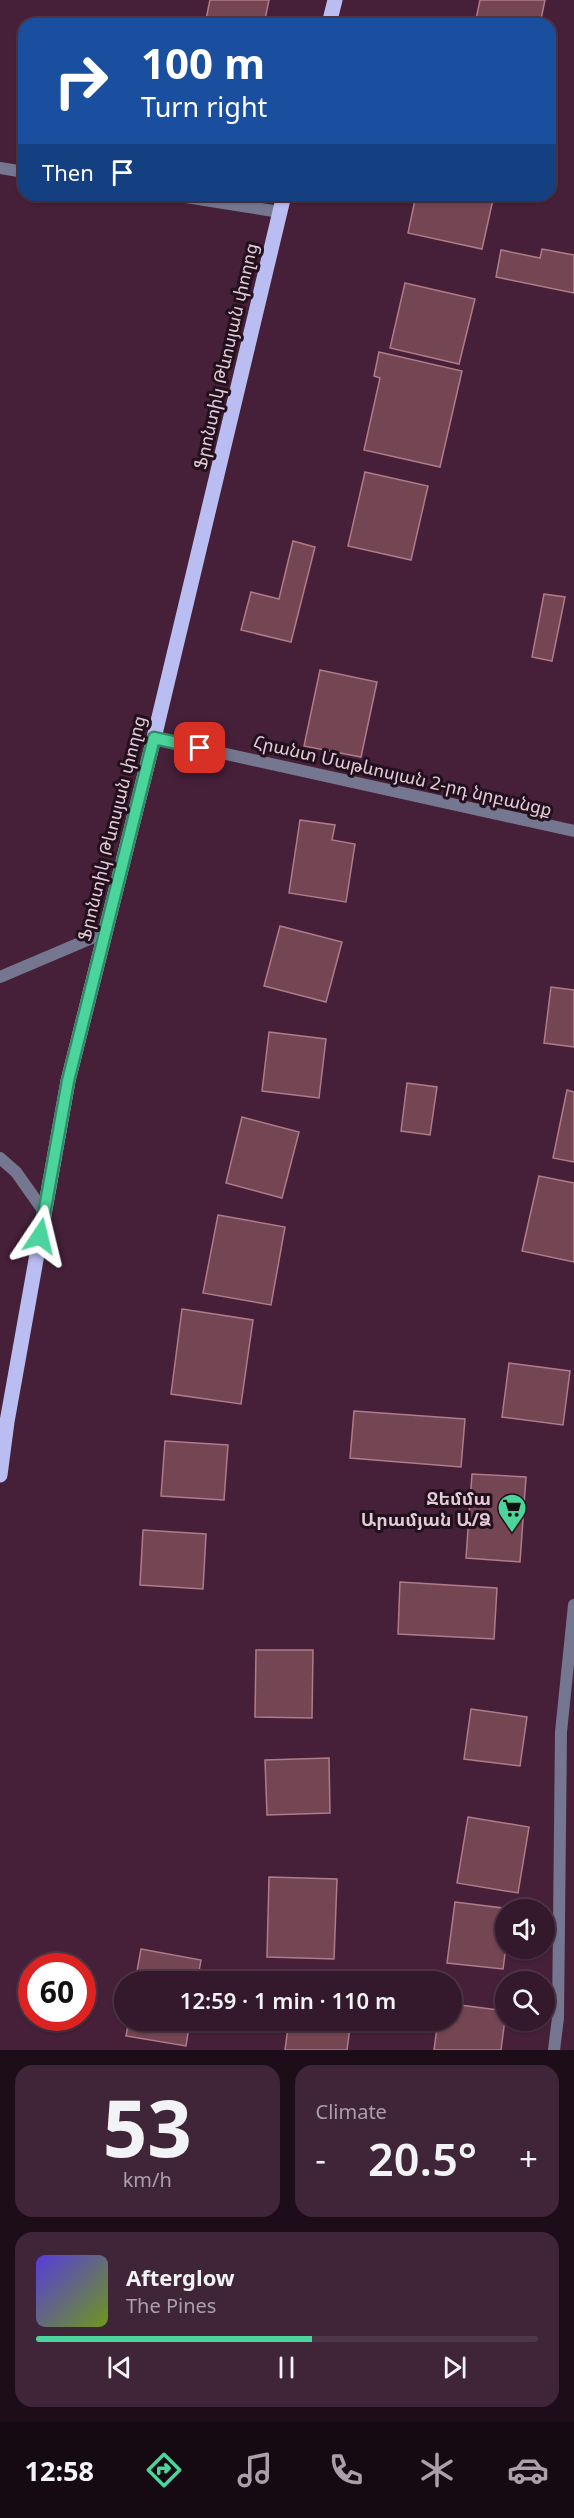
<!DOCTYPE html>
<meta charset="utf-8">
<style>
body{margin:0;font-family:Georgia,"Noto Sans Armenian",serif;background:#3f2537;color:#f1f3f6;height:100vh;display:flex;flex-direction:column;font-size:22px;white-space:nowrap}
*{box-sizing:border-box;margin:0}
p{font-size:20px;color:#a9a0a9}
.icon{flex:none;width:33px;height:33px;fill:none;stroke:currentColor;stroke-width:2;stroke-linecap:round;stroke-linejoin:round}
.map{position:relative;height:2050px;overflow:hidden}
.side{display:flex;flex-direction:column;gap:15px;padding:15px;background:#1d0d18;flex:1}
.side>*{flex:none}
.hud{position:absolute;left:18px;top:18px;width:538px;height:183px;border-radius:18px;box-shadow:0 2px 4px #0004,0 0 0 2px #4e3747;background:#1a4fa0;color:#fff;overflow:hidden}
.fabs{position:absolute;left:495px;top:1899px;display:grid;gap:12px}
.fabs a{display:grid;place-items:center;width:60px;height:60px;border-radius:50%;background:#34182b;box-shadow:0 2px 4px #0004,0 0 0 2px #4e3747;font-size:30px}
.speed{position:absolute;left:18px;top:1953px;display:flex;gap:12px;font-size:30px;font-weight:700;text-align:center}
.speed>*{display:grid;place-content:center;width:78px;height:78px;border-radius:50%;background:#34182b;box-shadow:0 2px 4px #0004,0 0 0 2px #4e3747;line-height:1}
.speed .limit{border:9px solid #d22;background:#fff;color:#111}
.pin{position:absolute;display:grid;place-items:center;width:51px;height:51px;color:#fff;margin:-26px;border-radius:12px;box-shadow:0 3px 9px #0006}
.me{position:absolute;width:66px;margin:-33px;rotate:10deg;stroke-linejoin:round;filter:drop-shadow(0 0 4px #0008)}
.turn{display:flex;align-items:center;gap:21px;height:126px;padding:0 24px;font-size:27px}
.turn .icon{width:78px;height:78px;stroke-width:2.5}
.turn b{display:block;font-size:42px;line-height:51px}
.then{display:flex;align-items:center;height:57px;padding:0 24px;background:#0003;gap:12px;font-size:22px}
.big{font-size:45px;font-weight:600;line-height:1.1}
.side .widget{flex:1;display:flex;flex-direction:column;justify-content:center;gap:9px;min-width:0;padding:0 21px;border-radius:18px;background:#3f2537}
.side .dial{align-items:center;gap:0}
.dial b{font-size:78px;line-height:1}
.song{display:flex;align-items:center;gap:18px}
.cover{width:72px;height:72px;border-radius:9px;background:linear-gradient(135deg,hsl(250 70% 55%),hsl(80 70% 35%))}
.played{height:6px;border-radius:3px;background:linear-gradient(90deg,#4bd49b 55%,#4e3747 55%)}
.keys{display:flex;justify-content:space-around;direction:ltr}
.heat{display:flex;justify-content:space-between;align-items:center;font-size:33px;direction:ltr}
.side .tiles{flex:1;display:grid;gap:15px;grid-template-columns:1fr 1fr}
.widget:last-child{grid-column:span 2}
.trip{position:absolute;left:114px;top:1971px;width:348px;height:60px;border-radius:30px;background:#34182b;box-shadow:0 2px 4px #0004,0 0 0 2px #4e3747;font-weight:600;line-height:60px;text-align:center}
.menu{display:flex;height:96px;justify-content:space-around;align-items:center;background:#150a11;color:#a9a0a9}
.menu .icon{width:42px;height:42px}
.menu .selected{color:#4bd49b}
.menu b{font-size:27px;color:#f1f3f6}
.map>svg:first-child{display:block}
</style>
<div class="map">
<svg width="574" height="2050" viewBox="0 0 574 2050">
<rect width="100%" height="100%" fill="#462039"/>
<!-- building -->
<g fill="#744552" stroke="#b07b89" stroke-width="1.5">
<path d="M210,0H269L264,24H205Z"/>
<path d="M480,0H545L540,24H475Z"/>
<path d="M416,195H494L482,249L408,233Z"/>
<path d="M542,249L574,255V293L496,277L501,250L540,258Z"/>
<path d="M405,283L475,299L459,364L390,348Z"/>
<path d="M379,352L462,371L440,467L364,450L380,378L374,376Z"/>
<path d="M365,472L428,486L411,560L348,546Z"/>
<path d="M293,541L315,547L291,642L241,630L251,592L279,599Z"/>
<path d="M544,594L565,597L552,661L532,657Z"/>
<path d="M320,670L377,682L361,757L304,746Z"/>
<path d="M300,820L335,825L332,840L355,844L346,902L289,893Z"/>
<path d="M280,926L342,942L326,1002L264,986Z"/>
<path d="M551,987L574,990V1047L544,1043Z"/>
<path d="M269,1032L326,1039L319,1098L262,1091Z"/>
<path d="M407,1083L437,1087L430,1135L401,1131Z"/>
<path d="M567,1090L574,1092V1162L553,1158Z"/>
<path d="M242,1117L299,1132L282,1198L226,1183Z"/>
<path d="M539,1176L574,1183V1262L522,1251Z"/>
<path d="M218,1215L285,1227L271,1305L203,1293Z"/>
<path d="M182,1309L253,1320L241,1404L171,1394Z"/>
<path d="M509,1363L570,1371L563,1425L502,1417Z"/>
<path d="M354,1411L465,1419L461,1467L350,1458Z"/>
<path d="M165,1441L228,1445L224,1500L161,1496Z"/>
<path d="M472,1474L526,1477L520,1562L466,1558Z"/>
<path d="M143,1530L206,1534L203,1589L140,1585Z"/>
<path d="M400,1582L497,1588L494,1639L398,1634Z"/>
<path d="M256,1650H313L312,1718L255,1717Z"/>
<path d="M471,1709L527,1717L520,1766L464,1759Z"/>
<path d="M329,1758L330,1813L267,1815L265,1760Z"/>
<path d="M468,1817L529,1827L518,1893L457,1883Z"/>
<path d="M269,1877L337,1879L334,1959L267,1957Z"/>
<path d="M455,1902L511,1909L506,1910V1947L503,1969L447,1963Z"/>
<path d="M141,1949L201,1960L197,1982H135Z"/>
<path d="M452,2004L506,2011L501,2050H434L438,2020H452Z"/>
<path d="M129,2020H190L186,2046L126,2036Z"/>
<path d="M289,2020H351L347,2050H285Z"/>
</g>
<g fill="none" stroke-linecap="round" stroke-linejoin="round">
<!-- service -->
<g stroke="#757790" stroke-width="12">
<path d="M0,977L106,932"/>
<path d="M0,1158L16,1172L45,1213"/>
</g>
<!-- minor -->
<g stroke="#757790" stroke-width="12">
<path d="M0,168L24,172"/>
<path d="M173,195L280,212"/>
<path d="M154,738L574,831"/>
<path d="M554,2050L558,2018L561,1732L574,1605"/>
</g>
<!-- primary -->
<g stroke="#babdf1" stroke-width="15">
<path d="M329,24L335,0"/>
<path d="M0,1475L7,1422L68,1081L154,738L284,195"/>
</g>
</g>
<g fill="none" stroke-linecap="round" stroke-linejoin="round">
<!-- route casing -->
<g stroke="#318a65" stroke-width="15">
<path id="route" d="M40,1236L68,1081L154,738L200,748"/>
</g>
<!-- route -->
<use href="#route" stroke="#4bd49b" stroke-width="10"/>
</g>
<!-- icons -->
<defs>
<g id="supermarket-pin" transform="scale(1.5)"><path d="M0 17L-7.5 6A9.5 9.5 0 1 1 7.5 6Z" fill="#4bd49b" stroke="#22111c"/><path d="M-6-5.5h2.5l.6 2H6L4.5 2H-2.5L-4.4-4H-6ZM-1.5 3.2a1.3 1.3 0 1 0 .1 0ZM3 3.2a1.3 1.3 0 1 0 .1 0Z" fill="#111"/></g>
</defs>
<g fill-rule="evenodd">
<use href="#supermarket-pin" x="512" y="1508"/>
</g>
<g text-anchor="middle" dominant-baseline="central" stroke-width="6" stroke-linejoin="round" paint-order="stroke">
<!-- street labels -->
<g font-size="18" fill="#e3cad9" stroke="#22111c">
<text transform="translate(225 356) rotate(-77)">Ֆրոնտիկ Թևոսյան փողոց</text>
<text transform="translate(403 775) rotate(13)">Հրանտ Մաթևոսյան 2-րդ նրբանցք</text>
<text transform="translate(111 828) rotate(-76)">Ֆրոնտիկ Թևոսյան փողոց</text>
</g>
<!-- poi labels -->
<g font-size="18" font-weight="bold" fill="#e3cad9" stroke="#22111c" text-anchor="end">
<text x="491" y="1498">Ջեմմա<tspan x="491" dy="21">Արամյան Ա/Ձ</tspan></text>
</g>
</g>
</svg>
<div class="fabs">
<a><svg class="icon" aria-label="sound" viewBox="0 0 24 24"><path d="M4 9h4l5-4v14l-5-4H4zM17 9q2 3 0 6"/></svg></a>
<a><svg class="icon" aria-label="search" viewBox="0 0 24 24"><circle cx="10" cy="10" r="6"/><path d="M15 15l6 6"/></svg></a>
</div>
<div class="speed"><div class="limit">60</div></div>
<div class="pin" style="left:200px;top:748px;background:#d93025"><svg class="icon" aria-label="arrive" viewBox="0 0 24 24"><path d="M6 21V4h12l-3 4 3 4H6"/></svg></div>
<svg class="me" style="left:40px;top:1236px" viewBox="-20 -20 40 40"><path d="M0-17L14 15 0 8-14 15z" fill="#4bd49b" stroke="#fff" stroke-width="4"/></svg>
<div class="trip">12:59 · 1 min · 110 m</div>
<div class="hud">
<div class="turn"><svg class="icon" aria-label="right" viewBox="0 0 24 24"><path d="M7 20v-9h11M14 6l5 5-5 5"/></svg><div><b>100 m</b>Turn right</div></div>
<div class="then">Then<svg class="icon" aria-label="arrive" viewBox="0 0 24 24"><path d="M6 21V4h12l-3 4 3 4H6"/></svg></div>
</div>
</div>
<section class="side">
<div class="tiles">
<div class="widget dial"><b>53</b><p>km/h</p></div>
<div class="widget"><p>Climate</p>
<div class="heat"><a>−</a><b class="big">20.5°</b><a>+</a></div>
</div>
<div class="widget">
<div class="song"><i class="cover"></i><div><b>Afterglow</b><p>The Pines</p></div></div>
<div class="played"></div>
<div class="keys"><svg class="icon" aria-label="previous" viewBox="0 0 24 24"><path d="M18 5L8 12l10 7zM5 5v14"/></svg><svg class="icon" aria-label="pause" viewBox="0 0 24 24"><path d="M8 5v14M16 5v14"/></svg><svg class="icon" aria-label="next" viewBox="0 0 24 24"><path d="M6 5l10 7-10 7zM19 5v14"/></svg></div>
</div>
</div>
</section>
<nav class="menu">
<b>12:58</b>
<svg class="icon selected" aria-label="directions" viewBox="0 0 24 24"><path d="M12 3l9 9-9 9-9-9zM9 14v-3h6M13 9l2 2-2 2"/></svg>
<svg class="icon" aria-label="music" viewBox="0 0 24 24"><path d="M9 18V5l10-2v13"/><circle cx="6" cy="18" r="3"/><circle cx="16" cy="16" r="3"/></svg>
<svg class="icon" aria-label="phone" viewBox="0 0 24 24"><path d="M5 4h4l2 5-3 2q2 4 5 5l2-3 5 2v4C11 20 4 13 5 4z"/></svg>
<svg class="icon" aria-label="climate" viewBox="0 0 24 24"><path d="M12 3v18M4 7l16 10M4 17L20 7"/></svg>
<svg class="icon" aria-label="car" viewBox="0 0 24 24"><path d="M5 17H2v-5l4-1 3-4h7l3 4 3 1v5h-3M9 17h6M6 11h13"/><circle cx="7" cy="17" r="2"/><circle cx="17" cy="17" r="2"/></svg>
</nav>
